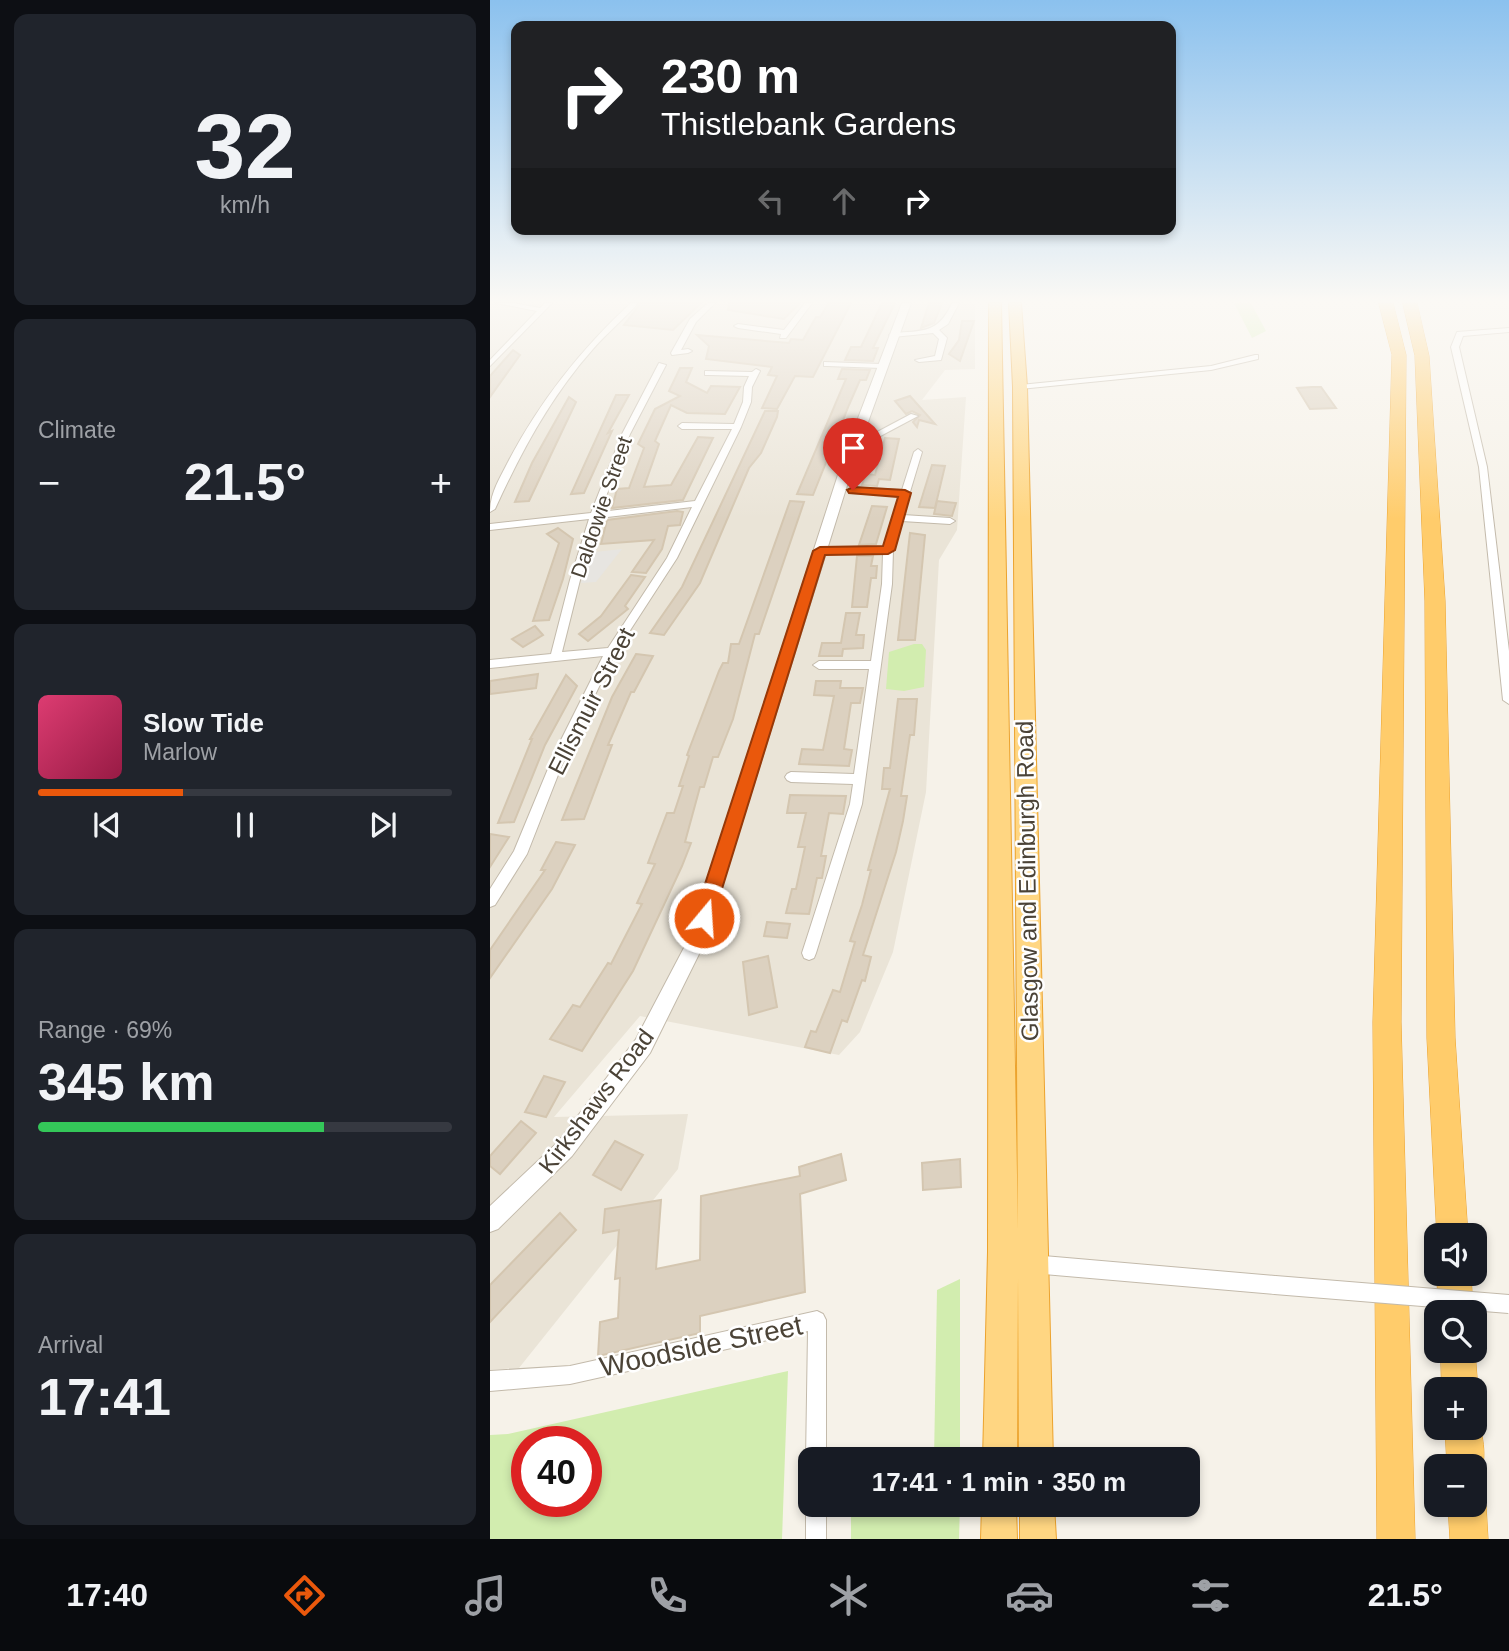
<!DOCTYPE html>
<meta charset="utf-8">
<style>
body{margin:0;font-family:Helvetica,sans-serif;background:#20242c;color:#f1f3f6;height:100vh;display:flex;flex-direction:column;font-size:26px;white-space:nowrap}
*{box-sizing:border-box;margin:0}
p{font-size:23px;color:#9ea1a6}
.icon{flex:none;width:38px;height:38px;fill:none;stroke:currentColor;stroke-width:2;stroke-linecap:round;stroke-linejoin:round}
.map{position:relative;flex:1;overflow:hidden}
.sheet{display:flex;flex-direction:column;gap:14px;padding:14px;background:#0d0f14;width:490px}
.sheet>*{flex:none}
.guide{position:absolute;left:21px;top:21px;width:665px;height:214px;border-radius:14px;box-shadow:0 4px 10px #0003;background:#202124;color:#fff;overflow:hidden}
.tools{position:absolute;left:934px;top:1223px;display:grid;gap:14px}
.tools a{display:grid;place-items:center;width:63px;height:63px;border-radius:14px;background:#171b24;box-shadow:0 4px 10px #0003;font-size:35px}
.speed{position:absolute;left:21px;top:1426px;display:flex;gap:14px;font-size:35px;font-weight:700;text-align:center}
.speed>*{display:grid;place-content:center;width:91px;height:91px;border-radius:50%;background:#171b24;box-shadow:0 4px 10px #0003;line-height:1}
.speed .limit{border:10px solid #d22;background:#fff;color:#111}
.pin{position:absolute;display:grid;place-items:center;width:60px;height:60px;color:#fff;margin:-72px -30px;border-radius:50% 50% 50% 0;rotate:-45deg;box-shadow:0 0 7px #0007}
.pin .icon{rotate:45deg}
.me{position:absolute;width:77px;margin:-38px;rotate:18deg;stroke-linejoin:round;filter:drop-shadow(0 0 5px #0008)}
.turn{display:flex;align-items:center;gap:24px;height:147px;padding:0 35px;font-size:32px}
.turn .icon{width:91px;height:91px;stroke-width:2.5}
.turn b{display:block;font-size:49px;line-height:60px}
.lanes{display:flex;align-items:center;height:66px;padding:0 35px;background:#0003;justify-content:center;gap:35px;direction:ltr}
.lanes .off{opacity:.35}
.big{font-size:52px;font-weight:700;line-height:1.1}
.sheet .card{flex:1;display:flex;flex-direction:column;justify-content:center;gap:10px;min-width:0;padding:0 24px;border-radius:14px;background:#20242c}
.sheet .dial{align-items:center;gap:0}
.dial b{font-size:91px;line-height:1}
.song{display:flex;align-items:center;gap:21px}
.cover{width:84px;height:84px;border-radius:10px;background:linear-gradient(135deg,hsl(340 70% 55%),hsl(340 70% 35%))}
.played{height:7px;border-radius:4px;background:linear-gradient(90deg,#ea580c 35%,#363941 35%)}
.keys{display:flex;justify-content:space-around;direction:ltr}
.heat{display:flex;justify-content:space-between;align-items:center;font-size:38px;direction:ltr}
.charge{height:10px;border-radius:5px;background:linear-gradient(90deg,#34c759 69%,#363941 0)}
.trip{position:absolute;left:308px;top:1447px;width:402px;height:70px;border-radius:14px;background:#171b24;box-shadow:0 4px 10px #0003;font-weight:700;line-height:70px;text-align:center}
.tabs{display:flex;height:112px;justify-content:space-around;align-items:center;background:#090b0e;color:#9ea1a6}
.tabs .icon{width:49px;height:49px}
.tabs .active{color:#ea580c}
.tabs b{font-size:32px;color:#f1f3f6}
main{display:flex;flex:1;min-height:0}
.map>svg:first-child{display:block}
</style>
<main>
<section class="sheet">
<div class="card dial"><b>32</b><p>km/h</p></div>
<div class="card"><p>Climate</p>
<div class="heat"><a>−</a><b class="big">21.5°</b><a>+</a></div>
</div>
<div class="card">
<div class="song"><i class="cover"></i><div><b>Slow Tide</b><p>Marlow</p></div></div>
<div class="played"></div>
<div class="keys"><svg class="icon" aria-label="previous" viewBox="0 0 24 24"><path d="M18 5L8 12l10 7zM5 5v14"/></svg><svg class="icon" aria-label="pause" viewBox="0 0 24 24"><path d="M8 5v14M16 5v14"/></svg><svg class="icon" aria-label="next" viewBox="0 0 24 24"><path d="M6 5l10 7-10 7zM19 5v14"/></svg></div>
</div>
<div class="card"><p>Range · 69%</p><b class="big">345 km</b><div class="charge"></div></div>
<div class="card"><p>Arrival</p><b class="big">17:41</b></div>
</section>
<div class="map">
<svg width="1019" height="1539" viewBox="0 0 1019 1539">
<rect width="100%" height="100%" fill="#f6f2e9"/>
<!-- residential -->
<path fill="#eae4d7" d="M0,303H485V369L455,370L432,400L476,397L467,530L449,560L436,792L403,952L370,1032L349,1055L150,1016L64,1117L198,1114L188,1169L29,1368L0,1370Z"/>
<!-- green -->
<g fill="#d2edaf" fill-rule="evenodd">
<path d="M744,303H761L776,331L762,338Z"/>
<path d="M424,644H432L436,650L434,687L414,691L396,689L399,652Z"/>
<path d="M470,1279V1459H444L447,1290Z"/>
<path d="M298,1371L292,1539H0V1435L18,1434ZM96,1442V1502H37V1442Z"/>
<path d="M361,1505H470L469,1539H361Z"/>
</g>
<!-- parking -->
<path fill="#e7e5e1" d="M132,549L106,582L91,583L96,553Z"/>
<!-- building -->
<g fill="#dcd1c0" stroke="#d4c6b0" stroke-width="2">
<path d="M151,303H211L183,330L134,325Z"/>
<path d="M239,303H310L294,319L238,310Z"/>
<path d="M339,303H361L323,377L305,376L287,409L272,408L287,376L278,375L282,367L216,359L219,346L207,335L299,343L301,339L313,340L326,317H330Z"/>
<path d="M392,303H405L383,348H388L383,361L355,360L361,347H371Z"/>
<path d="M439,303H452L444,323L431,328Z"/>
<path d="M472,321H484L470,361L459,354L469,340Z"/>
<path d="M23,350L30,355L0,397V376Z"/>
<path d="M190,368H202L196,382L217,393L221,386L250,387L235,414L197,413L181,405L165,441L169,444L154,487L181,485L208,437L223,438L193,500L122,508L127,489L139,488L154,448L148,444L165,409L190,396L179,391Z"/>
<path d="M352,369L380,370L376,380H370L359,405L323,495L307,494L356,379H348Z"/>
<path d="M822,387H831L846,408L820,409L807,388Z"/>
<path d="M126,395H139L118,433L122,431L94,493L81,494Z"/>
<path d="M420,396L445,424L429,420L427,427L423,422L430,415L422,411L416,414L405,401Z"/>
<path d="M79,397L86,402L39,501L25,502L42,463Z"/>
<path d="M275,411H288L287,417L271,453L259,468L210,583L174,635L160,633L192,587Z"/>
<path d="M395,438L409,439L400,480L389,479L387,486L372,485L376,474L385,475Z"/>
<path d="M442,465L455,466L445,508L429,507Z"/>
<path d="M300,501L314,502L269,634H265L243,719L228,757H223L214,787H210L195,842L201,843L192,866L143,971L92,1051L60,1039L83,1005L90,1007L118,963L121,964L152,904L147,903L165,864L158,863L177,813H184L193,786H189L199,756L197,755L229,671L233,663H238L241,644H249Z"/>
<path d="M447,501L466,503L462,516L444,514Z"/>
<path d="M382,506L397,507L386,544L369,545Z"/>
<path d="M187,511L193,512L190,525L178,526L172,549L156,573L142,572L164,540L111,544L117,520Z"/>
<path d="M68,528L83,539L73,579L59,620L43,621L69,543L57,534Z"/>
<path d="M420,533L435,535L425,640H408Z"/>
<path d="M367,556H383L381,566H387L386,578H381L377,607H362Z"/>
<path d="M141,575L155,577L135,606L138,609L98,641L89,634L111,616Z"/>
<path d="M356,613H370L366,635H374L373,648L353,649L352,656H329L332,643H351Z"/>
<path d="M45,626L53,635L33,647L22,639Z"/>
<path d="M146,654L163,656L144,692H141L118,745H122L94,819L72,820L122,697Z"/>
<path d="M48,674L46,688L0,694V681Z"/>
<path d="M76,675L87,686L55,745L24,822L8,823L42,739H40Z"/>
<path d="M326,681H351L350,688H373L370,703H361L354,749L362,750L359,766L309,764L312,749L333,750L344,696L324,695Z"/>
<path d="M408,699H427L424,735H420L411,796H417L413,821L406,852L373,955L381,957L375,981L372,980L357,1022L352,1020L340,1053L315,1047L321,1031L326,1032L343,990L350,992L365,942L360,941L372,905L381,870H378L400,789H392L394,768H400Z"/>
<path d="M300,795L356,796L353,814L339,813L331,856H336L332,878H327L319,914L296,913L302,889H306L315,847H308L316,813H297Z"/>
<path d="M0,834L19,837L0,867Z"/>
<path d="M66,842L85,845L62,889L0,978V950L55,870H51Z"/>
<path d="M277,922L300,924L297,938L274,936Z"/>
<path d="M278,956L287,1007L259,1015L253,962Z"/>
<path d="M54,1076L75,1082L56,1117L35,1112Z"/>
<path d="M31,1121L46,1133L10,1174L0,1166V1156Z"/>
<path d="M125,1141L153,1155L131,1190L103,1175Z"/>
<path d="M351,1154L356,1180L310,1194L315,1292L210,1316V1333L108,1356L110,1322L128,1318L130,1278L125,1279L129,1230L113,1233L115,1209L171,1200L166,1269L210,1260L211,1196L310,1176L309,1167Z"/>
<path d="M470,1159L471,1187L433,1190L432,1163Z"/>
<path d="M70,1213L86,1230L0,1322V1285Z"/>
</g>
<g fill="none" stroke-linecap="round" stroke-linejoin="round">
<!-- minor casing -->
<g stroke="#c3baab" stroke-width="2">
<g id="minor">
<path d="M6,303H23L50,308L55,303H62L0,366V360L47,311Z"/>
<path d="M141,303H148C134,319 117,333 103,349C61,396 31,452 5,509L0,512C0,493 10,478 18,462C50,401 91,349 141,303Z"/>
<path d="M218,303H225L206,322L191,350L198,349L202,351L198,353L182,355L181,353L200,319Z"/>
<path d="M315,303H322L296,338H290L291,334L248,328L244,326L248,324L294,330Z"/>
<path d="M462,303H469L458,324L449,330L457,338L451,360L429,362L425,360L445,356L449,339L443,333L403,337L399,335L403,333C433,331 449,333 462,303Z"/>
<path d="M1019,328V332L973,336L969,347L997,467L1019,651V704L1013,700L989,467L961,347L967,332Z"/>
<path d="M765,355H768V359L721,370L530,389L526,387L530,385L721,366Z"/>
<path d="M334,362L391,364L395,366L391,368L337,366H334Z"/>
<path d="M169,363L176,365L140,434L110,512L205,501L242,429H192L188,426L192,423L244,424L253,402L254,387L259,376L218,375H215V371L262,372L266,369L270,371L262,387L261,402L251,427L187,558L126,652L77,752L37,854L5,905L0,907V889L24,851L65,752L113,656L0,668V660L61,654L80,580L99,519L0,530V524L101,513L132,434ZM202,507L177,558L118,648L72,652L90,580L109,518Z"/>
<path d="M421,414L428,416L366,449L359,447Z"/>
<path d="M428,449L432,452L413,515L460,518L465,521L460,524L412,521L403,550L402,584L372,804L326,953L324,958L319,960L314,958L312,953L360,804L363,784L301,782L297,780L295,777L297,774L301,772L364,774L379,669H329L323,665L329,661H381L392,584L393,553L330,554L325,551L330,548L394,547L410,495L363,493L358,490L363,487L412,490L424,452Z"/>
<path d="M542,1255L785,1276L791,1279L794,1285L791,1291L785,1294L542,1273L536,1270L533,1264L536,1258Z"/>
<path d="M327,1311L333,1314L336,1320V1460H320V1468L316,1460L318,1331L80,1384L0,1391V1371L80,1366Z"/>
<path d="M320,1497V1505H336V1539H316V1505Z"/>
</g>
</g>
<!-- tertiary casing -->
<g stroke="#c3baab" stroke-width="2">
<path id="tertiary" d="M412,303H421L369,447L214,944L160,1053L82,1156L8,1229L0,1232V1206L68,1142L146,1039L197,942L357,447Z"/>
</g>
<!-- trunk casing -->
<g stroke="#eca32e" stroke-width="2">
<g id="trunk">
<path d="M499,303H511L528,1230L523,387L519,303H531L537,387L563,1460H529L528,1278L527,1460H493L498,1252Z"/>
<path d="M492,1505H526L527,1539H491Z"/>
<path d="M530,1505H564L566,1539H530Z"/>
</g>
</g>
<!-- motorway casing -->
<g stroke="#eca32e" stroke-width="1">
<g id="motorway">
<path d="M889,303H903L916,355L911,1022L925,1539H887L883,1022L902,355Z"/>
<path d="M913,303H927L939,356L955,601L965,1038L978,1236H947V1238L937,1038L935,601L925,356Z"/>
<path d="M947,1274H981L983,1312H949Z"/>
<path d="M951,1351H985L988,1390L985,1396V1390H952Z"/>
<path d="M986,1415C993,1433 1000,1466 985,1480V1466H957L955,1428H985Z"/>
<path d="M985,1489L990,1492L996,1505L998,1539H960L958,1505H985Z"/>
</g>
</g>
<!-- minor -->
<use href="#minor" fill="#fff" fill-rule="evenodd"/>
<!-- tertiary -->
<use href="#tertiary" fill="#fff" fill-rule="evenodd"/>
<!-- trunk -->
<use href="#trunk" fill="#ffd682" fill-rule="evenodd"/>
<!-- motorway -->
<use href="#motorway" fill="#ffcc6b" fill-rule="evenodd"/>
<!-- minor-bridge casing -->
<g stroke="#c3baab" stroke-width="20" stroke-linecap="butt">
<path id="minor-bridge" d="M785,1285L1019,1304"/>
</g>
<!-- minor-bridge -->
<use href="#minor-bridge" stroke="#fff" stroke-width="18"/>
</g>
<!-- sky -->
<linearGradient id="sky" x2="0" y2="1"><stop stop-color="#8bc1ee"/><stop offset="0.58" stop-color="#fbf9f5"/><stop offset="1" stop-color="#fbf9f5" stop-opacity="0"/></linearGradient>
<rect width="1019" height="519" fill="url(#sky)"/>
<!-- route -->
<path fill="#ea580c" stroke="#983908" stroke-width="2" d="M363,487L415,490L421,493L405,550L398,554L335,555L223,918L220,924L214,926L207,924L204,918L323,551L330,547L393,546L408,497L359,493L357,490Z"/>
<g text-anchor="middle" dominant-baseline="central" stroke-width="5" stroke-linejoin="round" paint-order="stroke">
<!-- far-street labels -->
<g font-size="21" fill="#4b4337" stroke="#fff">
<text transform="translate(111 507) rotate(-71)">Daldowie Street</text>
</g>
<!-- street labels -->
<g font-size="24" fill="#4b4337" stroke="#fff">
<text transform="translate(101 701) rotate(-63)">Ellismuir Street</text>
<text transform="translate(537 881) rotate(-91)">Glasgow and Edinburgh Road</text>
<text transform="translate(106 1101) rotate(-53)">Kirkshaws Road</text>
</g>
<!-- near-street labels -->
<g font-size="28" fill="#4b4337" stroke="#fff">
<text transform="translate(211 1346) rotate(-12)">Woodside Street</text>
</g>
</g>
</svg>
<div class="tools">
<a><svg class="icon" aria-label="sound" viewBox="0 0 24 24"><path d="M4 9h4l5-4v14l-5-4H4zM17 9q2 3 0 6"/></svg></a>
<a><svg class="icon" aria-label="search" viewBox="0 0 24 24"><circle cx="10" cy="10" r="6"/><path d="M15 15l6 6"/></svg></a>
<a>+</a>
<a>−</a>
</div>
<div class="speed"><div class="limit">40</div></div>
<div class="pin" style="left:363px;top:490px;background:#d93025"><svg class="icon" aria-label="arrive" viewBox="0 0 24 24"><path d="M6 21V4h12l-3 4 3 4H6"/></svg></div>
<svg class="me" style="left:214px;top:918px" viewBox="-20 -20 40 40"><circle r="17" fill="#ea580c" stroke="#fff" stroke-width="3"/><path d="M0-11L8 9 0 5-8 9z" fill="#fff"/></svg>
<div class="trip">17:41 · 1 min · 350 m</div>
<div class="guide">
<div class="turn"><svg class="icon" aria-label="right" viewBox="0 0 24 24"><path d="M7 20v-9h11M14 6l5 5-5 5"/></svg><div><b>230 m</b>Thistlebank Gardens</div></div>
<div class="lanes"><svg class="icon off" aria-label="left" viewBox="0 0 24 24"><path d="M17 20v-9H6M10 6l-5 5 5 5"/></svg><svg class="icon off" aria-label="ahead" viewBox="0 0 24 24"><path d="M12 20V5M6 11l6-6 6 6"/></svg><svg class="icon" aria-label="right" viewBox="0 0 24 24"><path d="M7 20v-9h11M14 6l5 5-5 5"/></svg></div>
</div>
</div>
</main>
<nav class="tabs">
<b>17:40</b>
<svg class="icon active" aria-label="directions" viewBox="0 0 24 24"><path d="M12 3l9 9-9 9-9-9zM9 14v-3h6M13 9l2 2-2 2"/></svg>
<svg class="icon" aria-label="music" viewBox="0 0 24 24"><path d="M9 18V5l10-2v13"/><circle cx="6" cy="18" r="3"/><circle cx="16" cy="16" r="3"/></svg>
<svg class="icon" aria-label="phone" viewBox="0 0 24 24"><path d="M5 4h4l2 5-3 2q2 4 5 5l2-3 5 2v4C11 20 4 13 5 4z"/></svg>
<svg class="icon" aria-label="climate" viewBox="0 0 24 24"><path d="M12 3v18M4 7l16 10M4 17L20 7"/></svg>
<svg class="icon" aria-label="car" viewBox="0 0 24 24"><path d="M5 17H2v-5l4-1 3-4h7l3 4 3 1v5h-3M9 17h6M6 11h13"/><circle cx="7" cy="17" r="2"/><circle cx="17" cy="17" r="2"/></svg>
<svg class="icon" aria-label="filters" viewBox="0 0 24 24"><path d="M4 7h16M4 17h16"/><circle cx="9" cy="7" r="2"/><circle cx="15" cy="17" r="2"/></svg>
<b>21.5°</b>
</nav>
